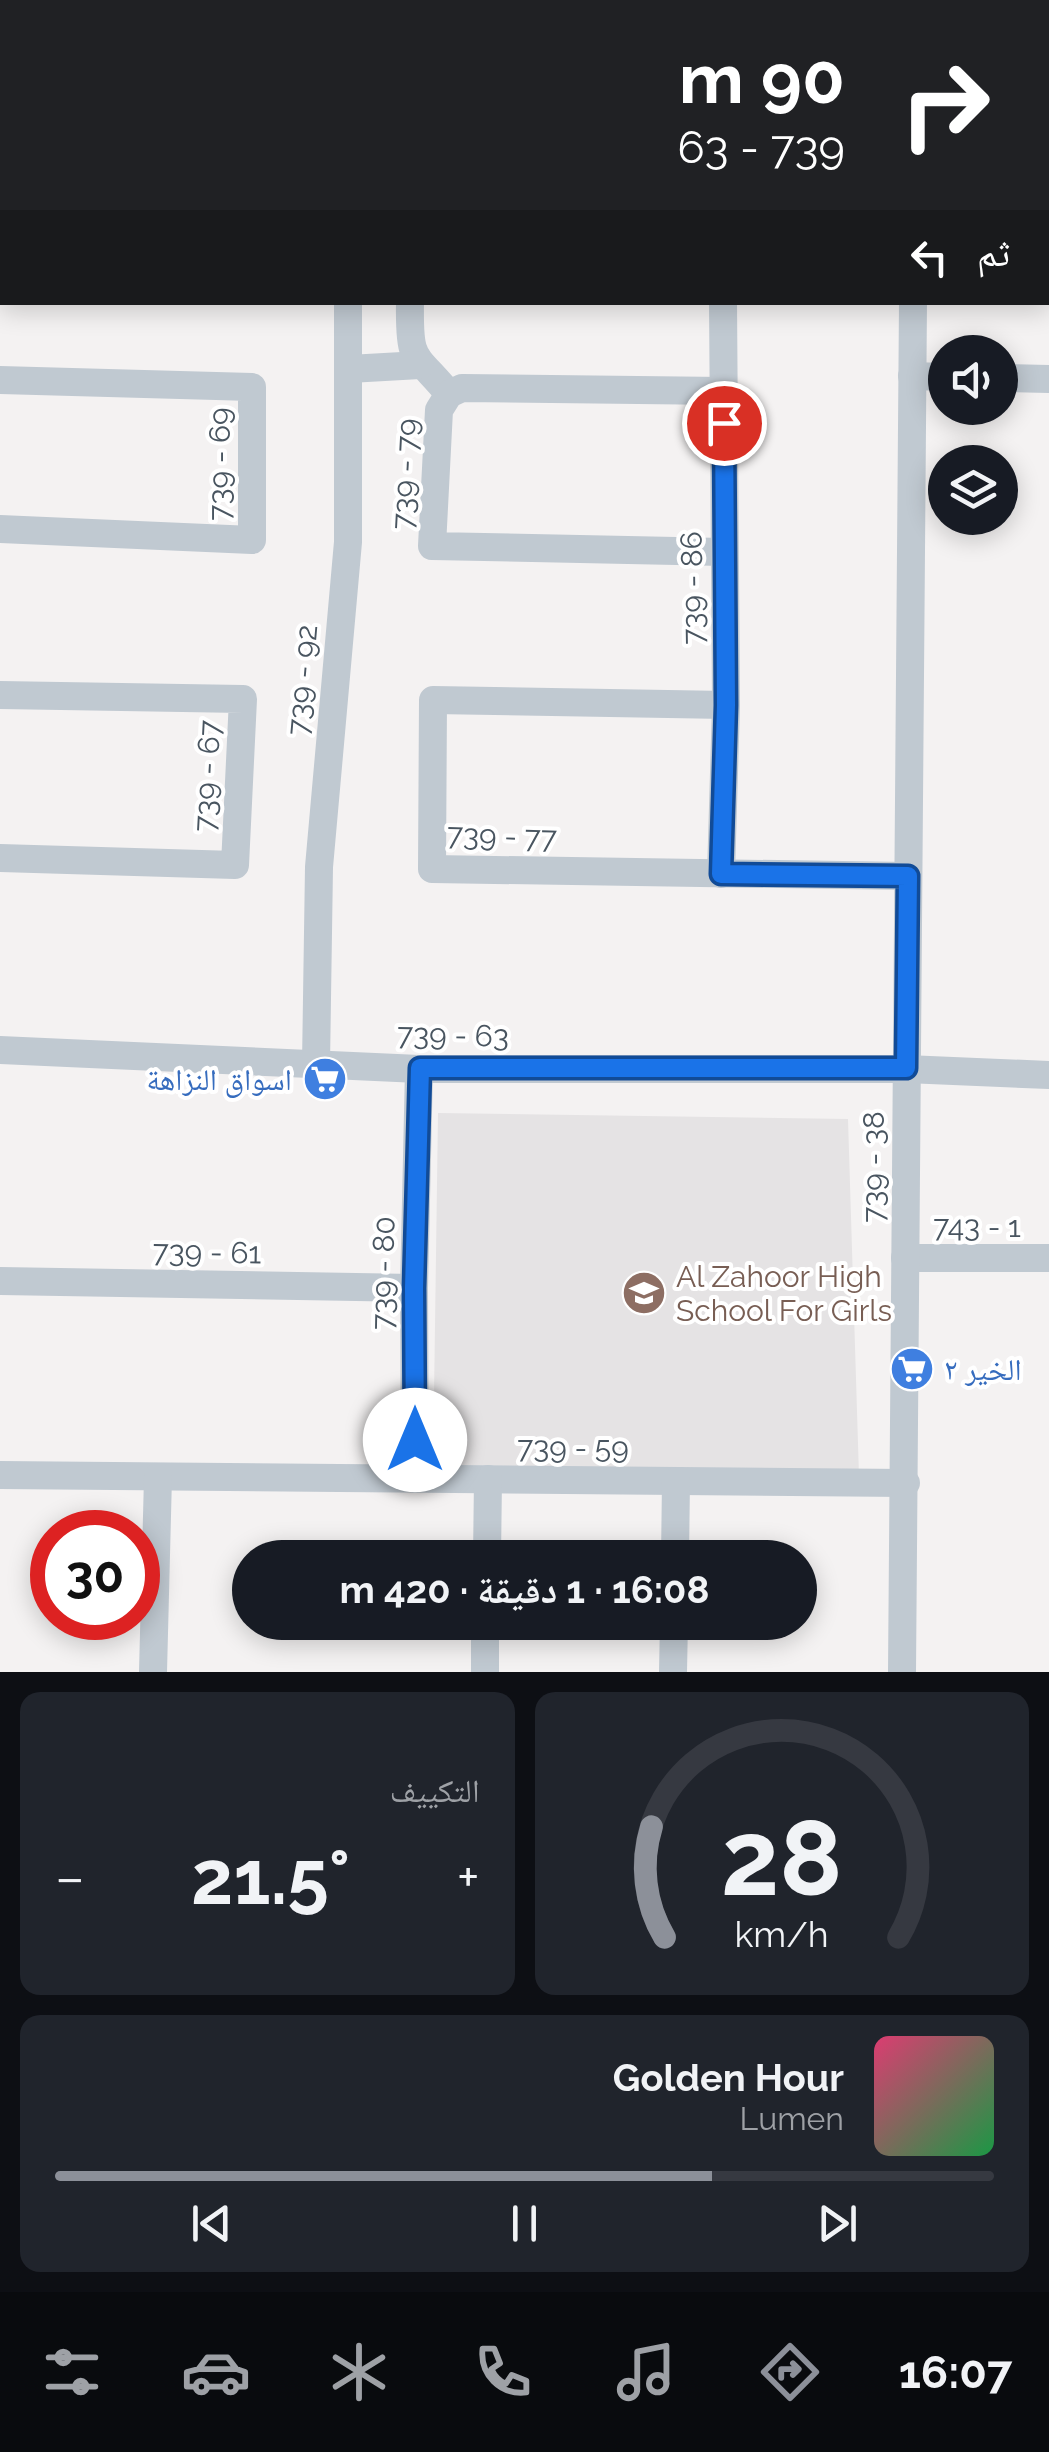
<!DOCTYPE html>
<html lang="ar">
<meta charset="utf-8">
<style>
body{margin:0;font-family:Raleway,"Noto Naskh Arabic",sans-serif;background:#20242c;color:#f1f3f6;direction:rtl;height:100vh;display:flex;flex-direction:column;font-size:38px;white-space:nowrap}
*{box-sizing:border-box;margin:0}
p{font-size:32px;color:#9ea1a6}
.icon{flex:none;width:55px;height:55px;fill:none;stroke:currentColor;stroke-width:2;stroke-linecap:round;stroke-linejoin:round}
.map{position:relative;height:1672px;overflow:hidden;direction:ltr}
.side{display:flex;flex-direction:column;gap:20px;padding:20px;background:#0d0f14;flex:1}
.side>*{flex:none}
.guide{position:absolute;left:0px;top:0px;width:1050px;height:305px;box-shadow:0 5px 25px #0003;direction:rtl;background:#202124;color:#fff;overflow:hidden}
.buttons{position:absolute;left:928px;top:335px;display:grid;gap:20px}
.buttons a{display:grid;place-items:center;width:90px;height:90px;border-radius:50%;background:#171b24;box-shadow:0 5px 25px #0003;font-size:50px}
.speed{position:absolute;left:30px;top:1510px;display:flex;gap:20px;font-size:50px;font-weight:700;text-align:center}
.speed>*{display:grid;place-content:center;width:130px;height:130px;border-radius:50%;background:#171b24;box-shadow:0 5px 25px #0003;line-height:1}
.speed .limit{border:15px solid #d22;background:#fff;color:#111}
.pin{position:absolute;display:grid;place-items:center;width:85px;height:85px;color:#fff;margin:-42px;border:5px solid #fff;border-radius:50%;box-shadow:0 2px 10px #0007}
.me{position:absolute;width:110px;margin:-55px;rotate:0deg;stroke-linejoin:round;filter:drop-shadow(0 0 8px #0008)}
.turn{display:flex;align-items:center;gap:35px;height:210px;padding:0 40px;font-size:45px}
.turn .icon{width:130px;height:130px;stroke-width:2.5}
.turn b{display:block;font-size:70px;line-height:85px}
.then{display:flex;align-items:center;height:95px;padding:0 40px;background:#0003;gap:20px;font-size:38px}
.big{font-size:75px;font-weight:700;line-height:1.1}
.side .tile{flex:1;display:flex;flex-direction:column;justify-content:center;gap:15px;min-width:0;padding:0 35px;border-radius:20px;background:#20242c}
.side .dial{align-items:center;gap:0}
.dial svg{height:260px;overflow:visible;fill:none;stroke:#363941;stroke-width:7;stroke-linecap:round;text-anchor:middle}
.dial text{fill:#f1f3f6;stroke:none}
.song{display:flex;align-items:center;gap:30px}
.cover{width:120px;height:120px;border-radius:15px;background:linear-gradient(135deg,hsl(340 70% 55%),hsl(140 70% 35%))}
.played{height:10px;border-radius:5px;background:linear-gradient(90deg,#8c9099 70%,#363941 70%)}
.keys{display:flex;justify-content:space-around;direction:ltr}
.heat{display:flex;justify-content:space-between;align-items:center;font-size:55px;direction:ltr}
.side .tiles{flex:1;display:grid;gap:20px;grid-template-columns:1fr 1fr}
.tile:last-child{grid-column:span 2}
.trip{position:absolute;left:232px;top:1540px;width:585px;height:100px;border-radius:50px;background:#171b24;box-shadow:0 5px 25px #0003;font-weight:700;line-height:100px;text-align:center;direction:rtl}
.tab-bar{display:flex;height:160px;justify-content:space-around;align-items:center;background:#090b0e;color:#9ea1a6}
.tab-bar .icon{width:70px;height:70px}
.tab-bar .selected{color:#8c9099}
.tab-bar b{font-size:45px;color:#f1f3f6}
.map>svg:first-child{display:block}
</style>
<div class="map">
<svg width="1049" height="1672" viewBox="0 0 1049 1672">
<rect width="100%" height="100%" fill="#f4f2f2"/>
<!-- education -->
<path fill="#e5e3e4" d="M438,1113L848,1119L859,1476L433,1467Z"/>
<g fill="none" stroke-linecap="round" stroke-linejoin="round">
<!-- minor -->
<g stroke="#c0c9d1" stroke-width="28">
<path d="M348,2V0"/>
<path d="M915,2V0"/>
<path d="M0,49H2"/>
<path d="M1048,196H1049"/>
<path d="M0,213H2"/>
<path d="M410,302C409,363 413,351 449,394"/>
<path d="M349,369L420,365"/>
<path d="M912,376L945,377"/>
<path d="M1000,378L1049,379"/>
<path d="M0,380L252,387V540L0,529"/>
<path d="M724,391L462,388L449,394L439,410L432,546L724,552"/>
<path d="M0,695L243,699L235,865L0,858"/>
<path d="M726,705L433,700L432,869L908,876"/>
<path d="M721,874L726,705L723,302"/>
<path d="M0,1050L419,1069H906L1049,1075"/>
<path d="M316,1064L319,867L348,542V302"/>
<path d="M905,1258H1049"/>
<path d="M0,1281L414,1288"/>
<path d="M0,1475L906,1483"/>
<path d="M415,1479L414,1288L419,1069"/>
<path d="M487,1558L488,1479"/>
<path d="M675,1558L676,1481"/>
<path d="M153,1672L158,1477"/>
<path d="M485,1672V1622"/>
<path d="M673,1672L674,1622"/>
<path d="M902,1672L913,302"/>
</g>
</g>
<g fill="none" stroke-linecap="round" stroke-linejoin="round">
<!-- route casing -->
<g stroke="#114b97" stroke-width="25">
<path id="route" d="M415,1440L414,1288L420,1068H906L908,876L721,874L726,705L724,423"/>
</g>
<!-- route -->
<use href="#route" stroke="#1a73e8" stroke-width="18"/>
</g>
<!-- icons -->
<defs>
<g id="supermarket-disc" transform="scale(2.25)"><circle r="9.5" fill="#3f7fe0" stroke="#fff"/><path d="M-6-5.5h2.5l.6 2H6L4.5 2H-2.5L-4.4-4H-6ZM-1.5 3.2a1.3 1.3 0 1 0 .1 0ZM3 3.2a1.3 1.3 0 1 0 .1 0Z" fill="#fff"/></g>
<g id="school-disc" transform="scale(2.25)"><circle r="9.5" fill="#8d6e63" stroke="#fff"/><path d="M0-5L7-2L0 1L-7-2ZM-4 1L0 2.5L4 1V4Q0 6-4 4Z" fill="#fff"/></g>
</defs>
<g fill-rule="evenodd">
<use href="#supermarket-disc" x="325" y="1079"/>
<use href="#school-disc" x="644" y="1293"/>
<use href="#supermarket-disc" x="912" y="1369"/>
</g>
<g text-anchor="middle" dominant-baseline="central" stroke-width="8" stroke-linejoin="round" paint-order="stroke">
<!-- street labels -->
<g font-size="30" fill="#495560" stroke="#fff">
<text transform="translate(219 464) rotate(-90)">739 - 69</text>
<text transform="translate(405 474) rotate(-87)">739 - 79</text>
<text transform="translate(692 588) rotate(-91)">739 - 86</text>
<text transform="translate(302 680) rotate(-85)">739 - 92</text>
<text transform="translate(207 776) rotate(-87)">739 - 67</text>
<text transform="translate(502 836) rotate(2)">739 - 77</text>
<text transform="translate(453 1035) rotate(1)">739 - 63</text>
<text transform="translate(873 1167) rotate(-90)">739 - 38</text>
<text x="977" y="1226">743 - 1</text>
<text transform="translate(207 1252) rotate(1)">739 - 61</text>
<text transform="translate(383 1273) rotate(-89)">739 - 80</text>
<text x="573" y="1447">739 - 59</text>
</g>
<!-- shop labels -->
<g font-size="30" fill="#366cbe" stroke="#fff" text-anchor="end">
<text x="292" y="1079">اسواق النزاهة</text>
<text x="944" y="1369" text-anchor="start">الخير ٢</text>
</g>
<!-- education labels -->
<g font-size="30" fill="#785e54" stroke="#fff" text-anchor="start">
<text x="676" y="1276">Al Zahoor High<tspan x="676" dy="34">School For Girls</tspan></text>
</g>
</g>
</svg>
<div class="buttons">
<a><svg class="icon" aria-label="sound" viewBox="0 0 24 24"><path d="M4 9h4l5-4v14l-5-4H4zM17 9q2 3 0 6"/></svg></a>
<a><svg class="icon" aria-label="layers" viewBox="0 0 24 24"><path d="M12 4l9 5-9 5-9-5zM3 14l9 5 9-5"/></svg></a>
</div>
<div class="speed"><div class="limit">30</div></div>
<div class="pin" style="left:724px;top:423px;background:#d93025"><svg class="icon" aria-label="arrive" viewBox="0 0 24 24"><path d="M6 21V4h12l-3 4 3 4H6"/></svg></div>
<svg class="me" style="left:415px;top:1440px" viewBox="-20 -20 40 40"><circle r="19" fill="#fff"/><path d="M0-13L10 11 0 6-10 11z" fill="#1a73e8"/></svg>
<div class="trip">16:08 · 1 دقيقة · 420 m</div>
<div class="guide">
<div class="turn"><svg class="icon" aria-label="right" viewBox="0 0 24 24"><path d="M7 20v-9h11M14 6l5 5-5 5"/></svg><div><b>90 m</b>739 - 63</div></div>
<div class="then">ثم<svg class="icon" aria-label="left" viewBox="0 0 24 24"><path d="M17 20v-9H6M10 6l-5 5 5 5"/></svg></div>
</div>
</div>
<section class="side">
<div class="tiles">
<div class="tile dial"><svg viewBox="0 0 100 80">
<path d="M14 69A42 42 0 1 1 86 69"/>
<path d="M14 69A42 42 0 0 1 10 35" stroke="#8c9099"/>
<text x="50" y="56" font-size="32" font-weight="700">28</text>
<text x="50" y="72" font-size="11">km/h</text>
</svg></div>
<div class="tile"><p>التكييف</p>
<div class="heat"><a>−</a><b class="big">21.5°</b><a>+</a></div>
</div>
<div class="tile">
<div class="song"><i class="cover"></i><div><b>Golden Hour</b><p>Lumen</p></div></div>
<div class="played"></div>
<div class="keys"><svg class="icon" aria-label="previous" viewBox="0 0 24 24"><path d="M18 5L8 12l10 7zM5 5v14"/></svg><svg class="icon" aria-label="pause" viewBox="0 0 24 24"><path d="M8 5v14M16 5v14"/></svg><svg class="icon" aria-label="next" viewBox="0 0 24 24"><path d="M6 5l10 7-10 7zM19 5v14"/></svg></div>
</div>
</div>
</section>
<nav class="tab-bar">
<b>16:07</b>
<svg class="icon selected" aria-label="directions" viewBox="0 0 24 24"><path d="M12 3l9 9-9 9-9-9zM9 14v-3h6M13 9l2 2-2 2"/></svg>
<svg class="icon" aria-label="music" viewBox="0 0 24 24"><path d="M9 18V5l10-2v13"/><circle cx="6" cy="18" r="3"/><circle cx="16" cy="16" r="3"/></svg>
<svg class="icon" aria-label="phone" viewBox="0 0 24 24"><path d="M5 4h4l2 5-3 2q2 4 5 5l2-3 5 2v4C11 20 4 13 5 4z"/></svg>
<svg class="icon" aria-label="climate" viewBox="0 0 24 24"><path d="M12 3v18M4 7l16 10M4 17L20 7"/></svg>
<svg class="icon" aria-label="car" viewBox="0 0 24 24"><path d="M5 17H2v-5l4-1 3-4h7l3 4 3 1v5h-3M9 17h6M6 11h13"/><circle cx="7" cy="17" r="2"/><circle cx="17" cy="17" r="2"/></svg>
<svg class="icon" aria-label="filters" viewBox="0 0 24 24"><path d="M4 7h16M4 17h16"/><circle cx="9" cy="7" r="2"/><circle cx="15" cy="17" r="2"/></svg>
</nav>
